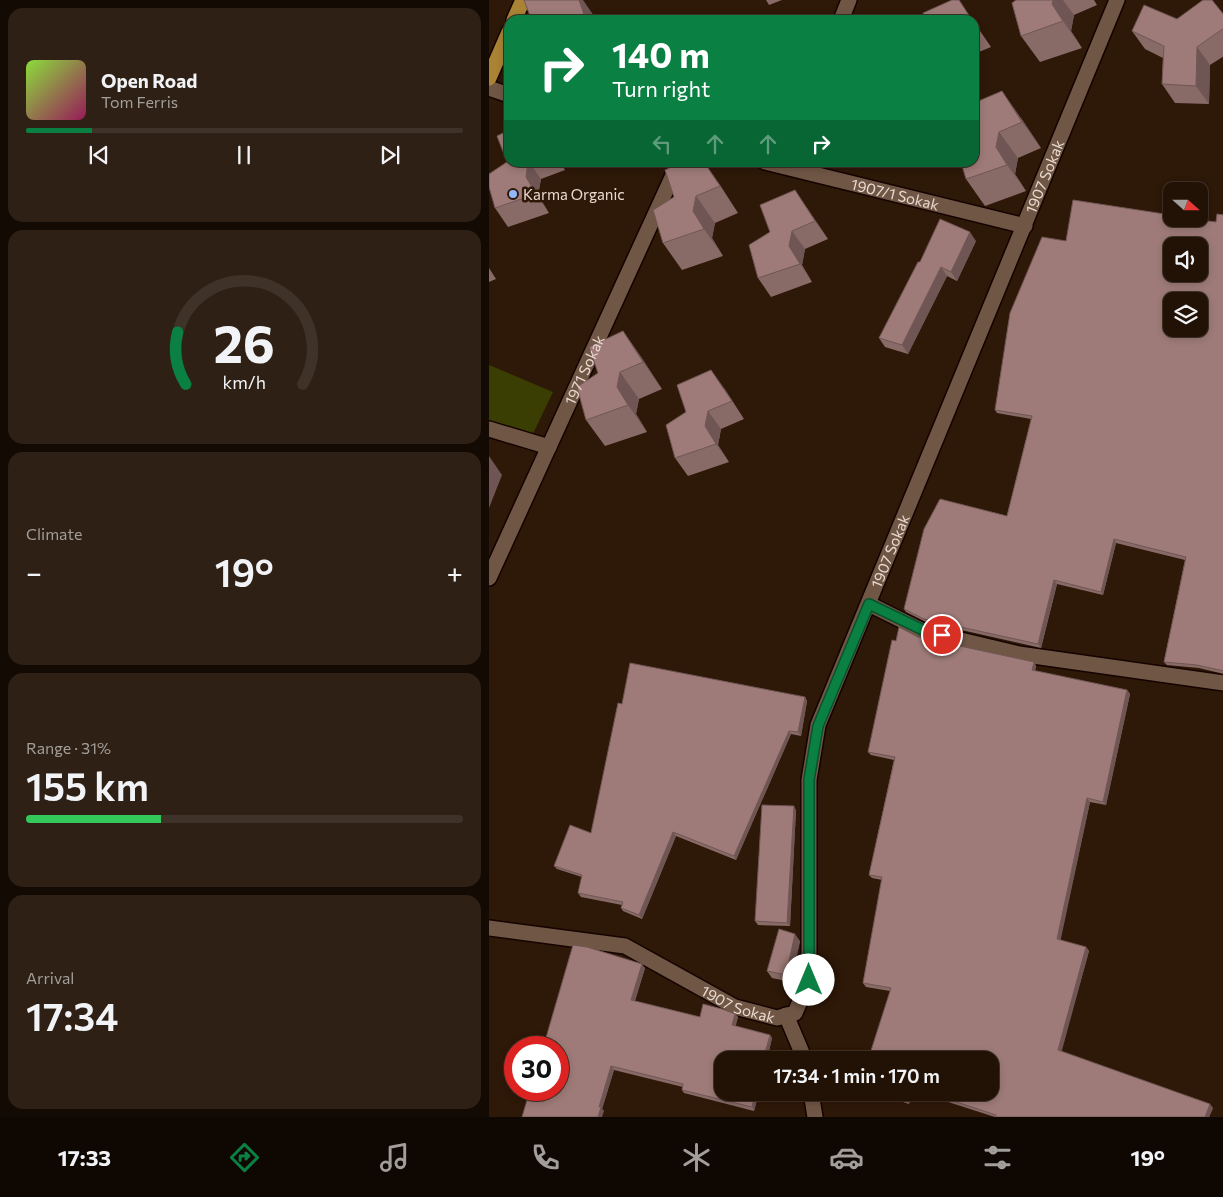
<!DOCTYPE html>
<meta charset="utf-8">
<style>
body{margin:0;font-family:Commissioner,sans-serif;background:#2e2014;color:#f1f3f6;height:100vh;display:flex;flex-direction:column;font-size:19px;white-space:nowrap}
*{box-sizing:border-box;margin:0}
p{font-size:16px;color:#a29e9b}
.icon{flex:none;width:28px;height:28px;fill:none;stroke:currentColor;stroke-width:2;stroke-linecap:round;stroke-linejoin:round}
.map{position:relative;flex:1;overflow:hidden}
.side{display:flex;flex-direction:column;gap:8px;padding:8px;background:#130a03;width:489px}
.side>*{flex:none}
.guide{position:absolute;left:15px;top:15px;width:475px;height:152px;border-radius:15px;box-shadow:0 2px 8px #0003,0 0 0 1px #3f3228;background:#0b8043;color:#fff;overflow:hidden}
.needle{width:32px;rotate:111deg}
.controls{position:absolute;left:674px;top:182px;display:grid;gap:10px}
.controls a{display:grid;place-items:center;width:45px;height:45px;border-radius:10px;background:#221206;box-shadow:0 2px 8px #0003,0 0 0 1px #3f3228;font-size:25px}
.speed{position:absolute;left:15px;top:1036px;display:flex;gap:10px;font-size:25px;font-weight:700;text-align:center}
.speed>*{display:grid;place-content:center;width:65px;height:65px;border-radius:50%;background:#221206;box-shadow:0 2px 8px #0003,0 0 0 1px #3f3228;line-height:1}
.speed .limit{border:8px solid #d22;background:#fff;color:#111}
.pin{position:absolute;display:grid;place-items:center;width:42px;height:42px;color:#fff;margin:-21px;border:2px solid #fff;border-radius:50%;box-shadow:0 1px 5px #0007}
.me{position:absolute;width:55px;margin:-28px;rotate:0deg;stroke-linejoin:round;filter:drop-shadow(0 0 4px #0008)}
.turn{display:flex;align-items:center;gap:18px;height:105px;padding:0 25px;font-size:22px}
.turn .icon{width:65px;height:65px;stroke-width:2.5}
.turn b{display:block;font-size:35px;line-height:42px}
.lanes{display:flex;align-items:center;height:48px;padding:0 25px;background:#0003;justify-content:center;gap:25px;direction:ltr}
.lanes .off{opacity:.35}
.big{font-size:38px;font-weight:600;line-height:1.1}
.side .widget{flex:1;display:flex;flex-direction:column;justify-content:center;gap:8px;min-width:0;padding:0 18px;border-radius:15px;background:#2e2014}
.side .dial{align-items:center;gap:0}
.dial svg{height:130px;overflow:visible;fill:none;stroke:#3f3228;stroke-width:7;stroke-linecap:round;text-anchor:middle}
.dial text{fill:#f1f3f6;stroke:none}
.song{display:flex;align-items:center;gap:15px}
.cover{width:60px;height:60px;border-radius:8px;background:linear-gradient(135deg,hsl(90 70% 55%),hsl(330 70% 35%))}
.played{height:5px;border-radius:2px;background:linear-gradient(90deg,#0b8043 15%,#3f3228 15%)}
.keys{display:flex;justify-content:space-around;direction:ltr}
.heat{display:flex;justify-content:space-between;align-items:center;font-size:28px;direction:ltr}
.charge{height:8px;border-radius:4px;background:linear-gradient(90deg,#34c759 31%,#3f3228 0)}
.trip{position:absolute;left:225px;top:1051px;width:285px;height:50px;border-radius:15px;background:#221206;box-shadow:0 2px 8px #0003,0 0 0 1px #3f3228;font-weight:600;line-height:50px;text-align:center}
.tab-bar{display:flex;height:80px;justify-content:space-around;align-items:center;background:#0e0702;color:#a29e9b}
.tab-bar .icon{width:35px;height:35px}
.tab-bar .active{color:#0b8043}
.tab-bar b{font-size:22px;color:#f1f3f6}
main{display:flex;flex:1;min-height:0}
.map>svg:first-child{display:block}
</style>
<main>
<section class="side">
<div class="widget">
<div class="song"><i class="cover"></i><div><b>Open Road</b><p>Tom Ferris</p></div></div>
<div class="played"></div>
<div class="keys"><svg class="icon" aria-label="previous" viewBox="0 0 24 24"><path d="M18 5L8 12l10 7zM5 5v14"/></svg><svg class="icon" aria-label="pause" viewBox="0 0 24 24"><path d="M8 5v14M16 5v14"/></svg><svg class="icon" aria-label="next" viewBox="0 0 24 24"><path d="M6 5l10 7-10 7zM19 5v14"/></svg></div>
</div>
<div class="widget dial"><svg viewBox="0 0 100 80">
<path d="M14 69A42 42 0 1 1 86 69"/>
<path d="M14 69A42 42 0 0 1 9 37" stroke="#0b8043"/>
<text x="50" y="56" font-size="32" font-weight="700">26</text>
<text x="50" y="72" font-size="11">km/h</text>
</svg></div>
<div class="widget"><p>Climate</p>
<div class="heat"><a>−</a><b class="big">19°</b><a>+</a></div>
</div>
<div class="widget"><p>Range · 31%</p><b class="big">155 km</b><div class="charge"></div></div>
<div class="widget"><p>Arrival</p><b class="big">17:34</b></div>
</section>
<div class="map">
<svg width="735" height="1117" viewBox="0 0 735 1117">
<rect width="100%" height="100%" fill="#2e1808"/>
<!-- green -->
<path fill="#3a3e02" d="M0,365L64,392L41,440L0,425Z"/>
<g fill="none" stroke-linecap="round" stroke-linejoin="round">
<!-- street casing -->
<g stroke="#150300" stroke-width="18">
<g id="street">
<path d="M352,20L360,0"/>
<path d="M0,88L20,95"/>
<path id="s1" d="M276,162L536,226"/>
<path d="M0,429L60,447"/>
<path id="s2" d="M0,578L190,162"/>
<path d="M380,604L434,631L530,654L735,683"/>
<path id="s3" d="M0,928L136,946L246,1007L288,1018L306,1013L320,980V780L329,725L628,0"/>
<path d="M297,1015L316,1060"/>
<path d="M322,1092L326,1117"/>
</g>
</g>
<!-- primary casing -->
<g stroke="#150300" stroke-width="18">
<g id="primary">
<path d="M25,20L34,0"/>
<path d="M0,78L20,32"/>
</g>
</g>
<!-- street -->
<use href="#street" stroke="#705645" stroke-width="15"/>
<!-- primary -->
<use href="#primary" stroke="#ab8335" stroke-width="15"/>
</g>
<!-- wall -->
<g fill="#886a67">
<path d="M35,0L105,16L107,20H29L41,16Z"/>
<path d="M277,0H293L280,5Z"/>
<path d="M527,0H605L608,5L585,15L582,31L593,48L551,62L532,36Z"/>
<path d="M735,15V56L721,65L720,104L686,103L673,84L674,58L656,49L643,31L688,19Z"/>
<path d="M485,22L502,47L485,54Z"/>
<path d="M532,118L552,148L529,158L526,174L537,191L496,206L477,179L485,135Z"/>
<path d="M20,162H71L76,170L52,179L49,195L60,213L19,227L6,208Z"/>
<path d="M351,162H360L353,165Z"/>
<path d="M229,182L249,213L226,223L223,238L234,256L193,270L174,243L164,210Z"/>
<path d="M318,208L339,239L316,249L313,265L323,282L282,297L269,278Z"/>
<path d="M735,215V674L710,668L678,665L675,662L696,560L627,543L614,595L568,584L552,648L437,622L417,612L415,609L518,516L542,419L508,413L506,410L577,241L727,222Z"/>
<path d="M487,241L468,281L458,276L419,354L396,347L390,338L431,262Z"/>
<path d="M0,268L7,279L0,282Z"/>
<path d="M134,331L173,389L150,399L147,414L158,432L116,446L97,420L109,373Z"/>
<path d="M235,388L255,419L232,429L229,445L240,462L199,476L186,458Z"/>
<path d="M429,637L545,662L547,666L546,671L638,690L641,694L617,805L601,802L571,940L597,947L600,951L572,1051L724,1108L720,1117H506L428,1092H501L401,991L377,987L374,983L393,880L383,878L380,875L405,760L382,755L379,752Z"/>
<path d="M316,697L318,701L312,736L302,734L247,860L187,836L153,919L134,911L132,908L133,905L92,897L89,893L93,877L68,869L65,866L102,833L133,704Z"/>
<path d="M307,810L301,926L269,925L266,921Z"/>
<path d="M311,941L302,982L283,978L278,971Z"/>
<path d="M156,968L146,1001L211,1017L246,1014L249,1017L246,1026L281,1035L283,1038L278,1060H234V1092H270L265,1111L195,1093L193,1090L194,1087L125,1070L113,1109L115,1111L33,1117Z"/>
<path d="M384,1092H424L420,1104Z"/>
</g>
<!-- shaded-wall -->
<g fill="#6f5654">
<path d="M90,0H94L105,16L107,20H99L95,14Z"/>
<path d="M564,0H574L585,15L582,31L593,48L574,21L563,4Z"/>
<path d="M708,47L721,65L720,104L707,86Z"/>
<path d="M513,91L532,118L552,148L533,122Z"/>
<path d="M510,132L529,158L526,174L537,191L518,165L507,147Z"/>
<path d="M39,162H40L52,179L49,195L60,213L47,194L37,177Z"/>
<path d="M215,162L229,182L249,213Z"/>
<path d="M306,190L318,208L339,239L326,221Z"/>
<path d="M207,196L226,223L223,238L234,256L215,229L204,211Z"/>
<path d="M303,231L316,249L313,265L323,282L311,264L300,246Z"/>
<path d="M481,232L487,241L468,281L462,272Z"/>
<path d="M452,267L458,276L419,354L413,345Z"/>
<path d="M134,331L153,358L173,389L154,362Z"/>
<path d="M222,370L235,388L255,419L243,401Z"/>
<path d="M131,372L150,399L147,414L158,432L139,405L128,387Z"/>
<path d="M219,411L232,429L229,445L240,462L227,444L216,426Z"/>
<path d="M0,456L13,475L0,508Z"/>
<path d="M625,539L627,543L614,595L612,592Z"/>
<path d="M565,580L568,584L552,648L549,644Z"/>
<path d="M545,662L547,666L545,674L543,670Z"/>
<path d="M638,690L641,694L617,805L614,802Z"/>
<path d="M316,697L318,701L312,736L309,732Z"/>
<path d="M300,731L302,734L247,860L245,856Z"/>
<path d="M598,798L601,802L571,943L568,939Z"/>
<path d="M305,806L307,810L301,926L298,923Z"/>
<path d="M184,832L187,836L153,919L150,915Z"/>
<path d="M306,934L311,941L302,982L297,975Z"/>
<path d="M597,947L600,951L572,1054L569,1050Z"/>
<path d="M153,964L156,968L145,1003L142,1000Z"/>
<path d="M246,1014L249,1017L246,1029L243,1025Z"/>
<path d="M281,1035L283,1038L278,1060H274Z"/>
<path d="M122,1066L125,1070L113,1109L115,1111L113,1117H109L110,1107Z"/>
<path d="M266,1092H270L265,1111L263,1107Z"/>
<path d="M420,1092H424L420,1104L417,1100Z"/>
<path d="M721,1104L724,1108L720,1117H716Z"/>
</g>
<!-- building -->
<g fill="#9e7b78" stroke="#6f5654" fill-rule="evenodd">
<path d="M35,0H90L95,14L80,20H29L41,16Z"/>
<path d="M463,0H470L483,20H437L434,13Z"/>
<path d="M527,0H564L563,4L574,21L532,36L523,3Z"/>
<path d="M714,0H723L735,15V28L708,47L707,86L673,84L675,46L643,31L655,5L688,19Z"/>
<path d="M485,23L489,29L485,30Z"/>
<path d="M513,91L533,122L510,132L507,147L518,165L477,179L472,162H485V135L488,133L485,124V103Z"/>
<path d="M20,130V162H39L37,177L47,194L6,208L0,187V174L18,162L8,136Z"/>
<path d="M194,162H215L231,186L207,196L204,211L215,229L174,243L164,210L185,197L176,170Z"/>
<path d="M306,190L326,221L303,231L300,246L311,264L269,278L260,245L281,232L271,205Z"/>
<path d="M584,200L682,215V219H704L727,222L728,214L735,215V671L708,665L675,662L697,557L625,539L612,592L565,580L549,644L435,619L415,609L435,529L451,499L518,516L543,416L506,410L521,313L553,237L577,241ZM682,246H710V274H682ZM682,301H710V329H682Z"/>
<path d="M451,219L481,232L462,272L452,267L413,345L390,338L429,262H431Z"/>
<path d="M134,331L154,362L131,372L128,387L139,405L97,420L88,387L109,373L100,347Z"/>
<path d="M222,370L243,401L219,411L216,426L227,444L186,458L177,425L197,412L188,385Z"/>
<path d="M410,627L429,637L545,662L543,670L638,690L614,802L598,798L568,939L597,947L569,1050L721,1104L716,1117H506L507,1115L437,1092H501V1060H379L402,988L374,983L393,877L380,875L406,757L379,752L403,640L407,641Z"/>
<path d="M141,663L316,697L309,732L300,731L245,856L184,832L150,915L132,908L134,902L89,893L93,875L65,866L81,825L102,833L129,703L133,704Z"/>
<path d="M273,805L305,806L298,923L266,921Z"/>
<path d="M290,929L306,934L297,975L278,971Z"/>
<path d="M84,945L98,947L153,964L142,1000L211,1017L214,1004L233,1009L246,1014L243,1025L281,1035L274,1060H234V1092H266L263,1107L193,1090L194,1084L122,1066L110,1107H112L109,1117H33L41,1090H69V1048H54Z"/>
<path d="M393,1092H420L417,1100Z"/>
</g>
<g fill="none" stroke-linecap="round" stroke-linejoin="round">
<!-- route casing -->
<g stroke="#07532c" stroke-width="12">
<path id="route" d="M320,980V780L329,726L380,604L434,630L453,635"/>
</g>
<!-- route -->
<use href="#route" stroke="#0b8043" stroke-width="9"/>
</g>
<!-- markers -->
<circle fill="#92b7fd" stroke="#2e1808" stroke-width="2" cx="24" cy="194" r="5"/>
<g text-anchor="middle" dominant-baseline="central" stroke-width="5" stroke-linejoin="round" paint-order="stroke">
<!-- street labels -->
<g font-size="15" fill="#eadad0" stroke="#2e1808">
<text stroke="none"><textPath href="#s3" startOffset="1210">1907 Sokak</textPath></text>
<text stroke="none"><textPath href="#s1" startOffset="134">1907/1 Sokak</textPath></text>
<text stroke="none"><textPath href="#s2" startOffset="229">1971 Sokak</textPath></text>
<text stroke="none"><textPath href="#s3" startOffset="805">1907 Sokak</textPath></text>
<text stroke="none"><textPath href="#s3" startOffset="265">1907 Sokak</textPath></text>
</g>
<!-- poi labels -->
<g font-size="15" fill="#eadad0" stroke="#2e1808" text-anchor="start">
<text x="34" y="194">Karma Organic</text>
</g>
</g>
</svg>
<div class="controls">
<a><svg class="needle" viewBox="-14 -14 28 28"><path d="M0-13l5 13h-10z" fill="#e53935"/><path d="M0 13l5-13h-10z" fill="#a29e9b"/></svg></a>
<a><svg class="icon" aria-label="sound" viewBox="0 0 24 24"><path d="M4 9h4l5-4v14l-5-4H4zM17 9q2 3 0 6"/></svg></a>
<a><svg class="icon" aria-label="layers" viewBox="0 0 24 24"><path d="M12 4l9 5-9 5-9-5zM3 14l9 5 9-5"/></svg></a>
</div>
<div class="speed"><div class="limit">30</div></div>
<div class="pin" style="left:453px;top:635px;background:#d93025"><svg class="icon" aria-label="arrive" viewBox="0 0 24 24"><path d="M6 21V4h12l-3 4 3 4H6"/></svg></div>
<svg class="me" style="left:320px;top:980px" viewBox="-20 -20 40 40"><circle r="19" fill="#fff"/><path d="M0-13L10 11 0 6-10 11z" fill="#0b8043"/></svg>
<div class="trip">17:34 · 1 min · 170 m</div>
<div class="guide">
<div class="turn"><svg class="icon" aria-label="right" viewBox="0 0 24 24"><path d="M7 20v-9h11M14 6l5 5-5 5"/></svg><div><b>140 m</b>Turn right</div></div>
<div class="lanes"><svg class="icon off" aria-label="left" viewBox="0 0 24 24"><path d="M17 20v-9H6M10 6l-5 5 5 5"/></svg><svg class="icon off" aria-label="ahead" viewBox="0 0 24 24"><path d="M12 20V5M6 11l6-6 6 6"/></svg><svg class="icon off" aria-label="ahead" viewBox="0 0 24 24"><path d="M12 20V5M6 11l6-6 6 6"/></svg><svg class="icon" aria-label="right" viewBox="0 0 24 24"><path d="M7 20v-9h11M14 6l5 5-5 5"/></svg></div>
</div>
</div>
</main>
<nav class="tab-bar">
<b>17:33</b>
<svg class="icon active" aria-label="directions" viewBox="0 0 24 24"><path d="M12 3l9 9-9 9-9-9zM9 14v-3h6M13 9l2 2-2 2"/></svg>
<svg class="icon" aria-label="music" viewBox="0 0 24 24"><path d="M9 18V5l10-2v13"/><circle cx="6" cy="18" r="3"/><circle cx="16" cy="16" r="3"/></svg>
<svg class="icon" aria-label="phone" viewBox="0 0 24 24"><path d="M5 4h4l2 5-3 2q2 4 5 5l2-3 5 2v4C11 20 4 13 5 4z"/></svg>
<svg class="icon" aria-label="climate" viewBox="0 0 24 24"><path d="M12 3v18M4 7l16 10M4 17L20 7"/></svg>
<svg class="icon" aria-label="car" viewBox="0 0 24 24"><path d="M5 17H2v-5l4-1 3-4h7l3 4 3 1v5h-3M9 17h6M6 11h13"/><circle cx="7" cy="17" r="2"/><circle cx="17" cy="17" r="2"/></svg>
<svg class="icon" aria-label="filters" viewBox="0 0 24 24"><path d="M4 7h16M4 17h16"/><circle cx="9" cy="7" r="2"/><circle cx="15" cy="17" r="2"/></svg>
<b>19°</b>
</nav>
